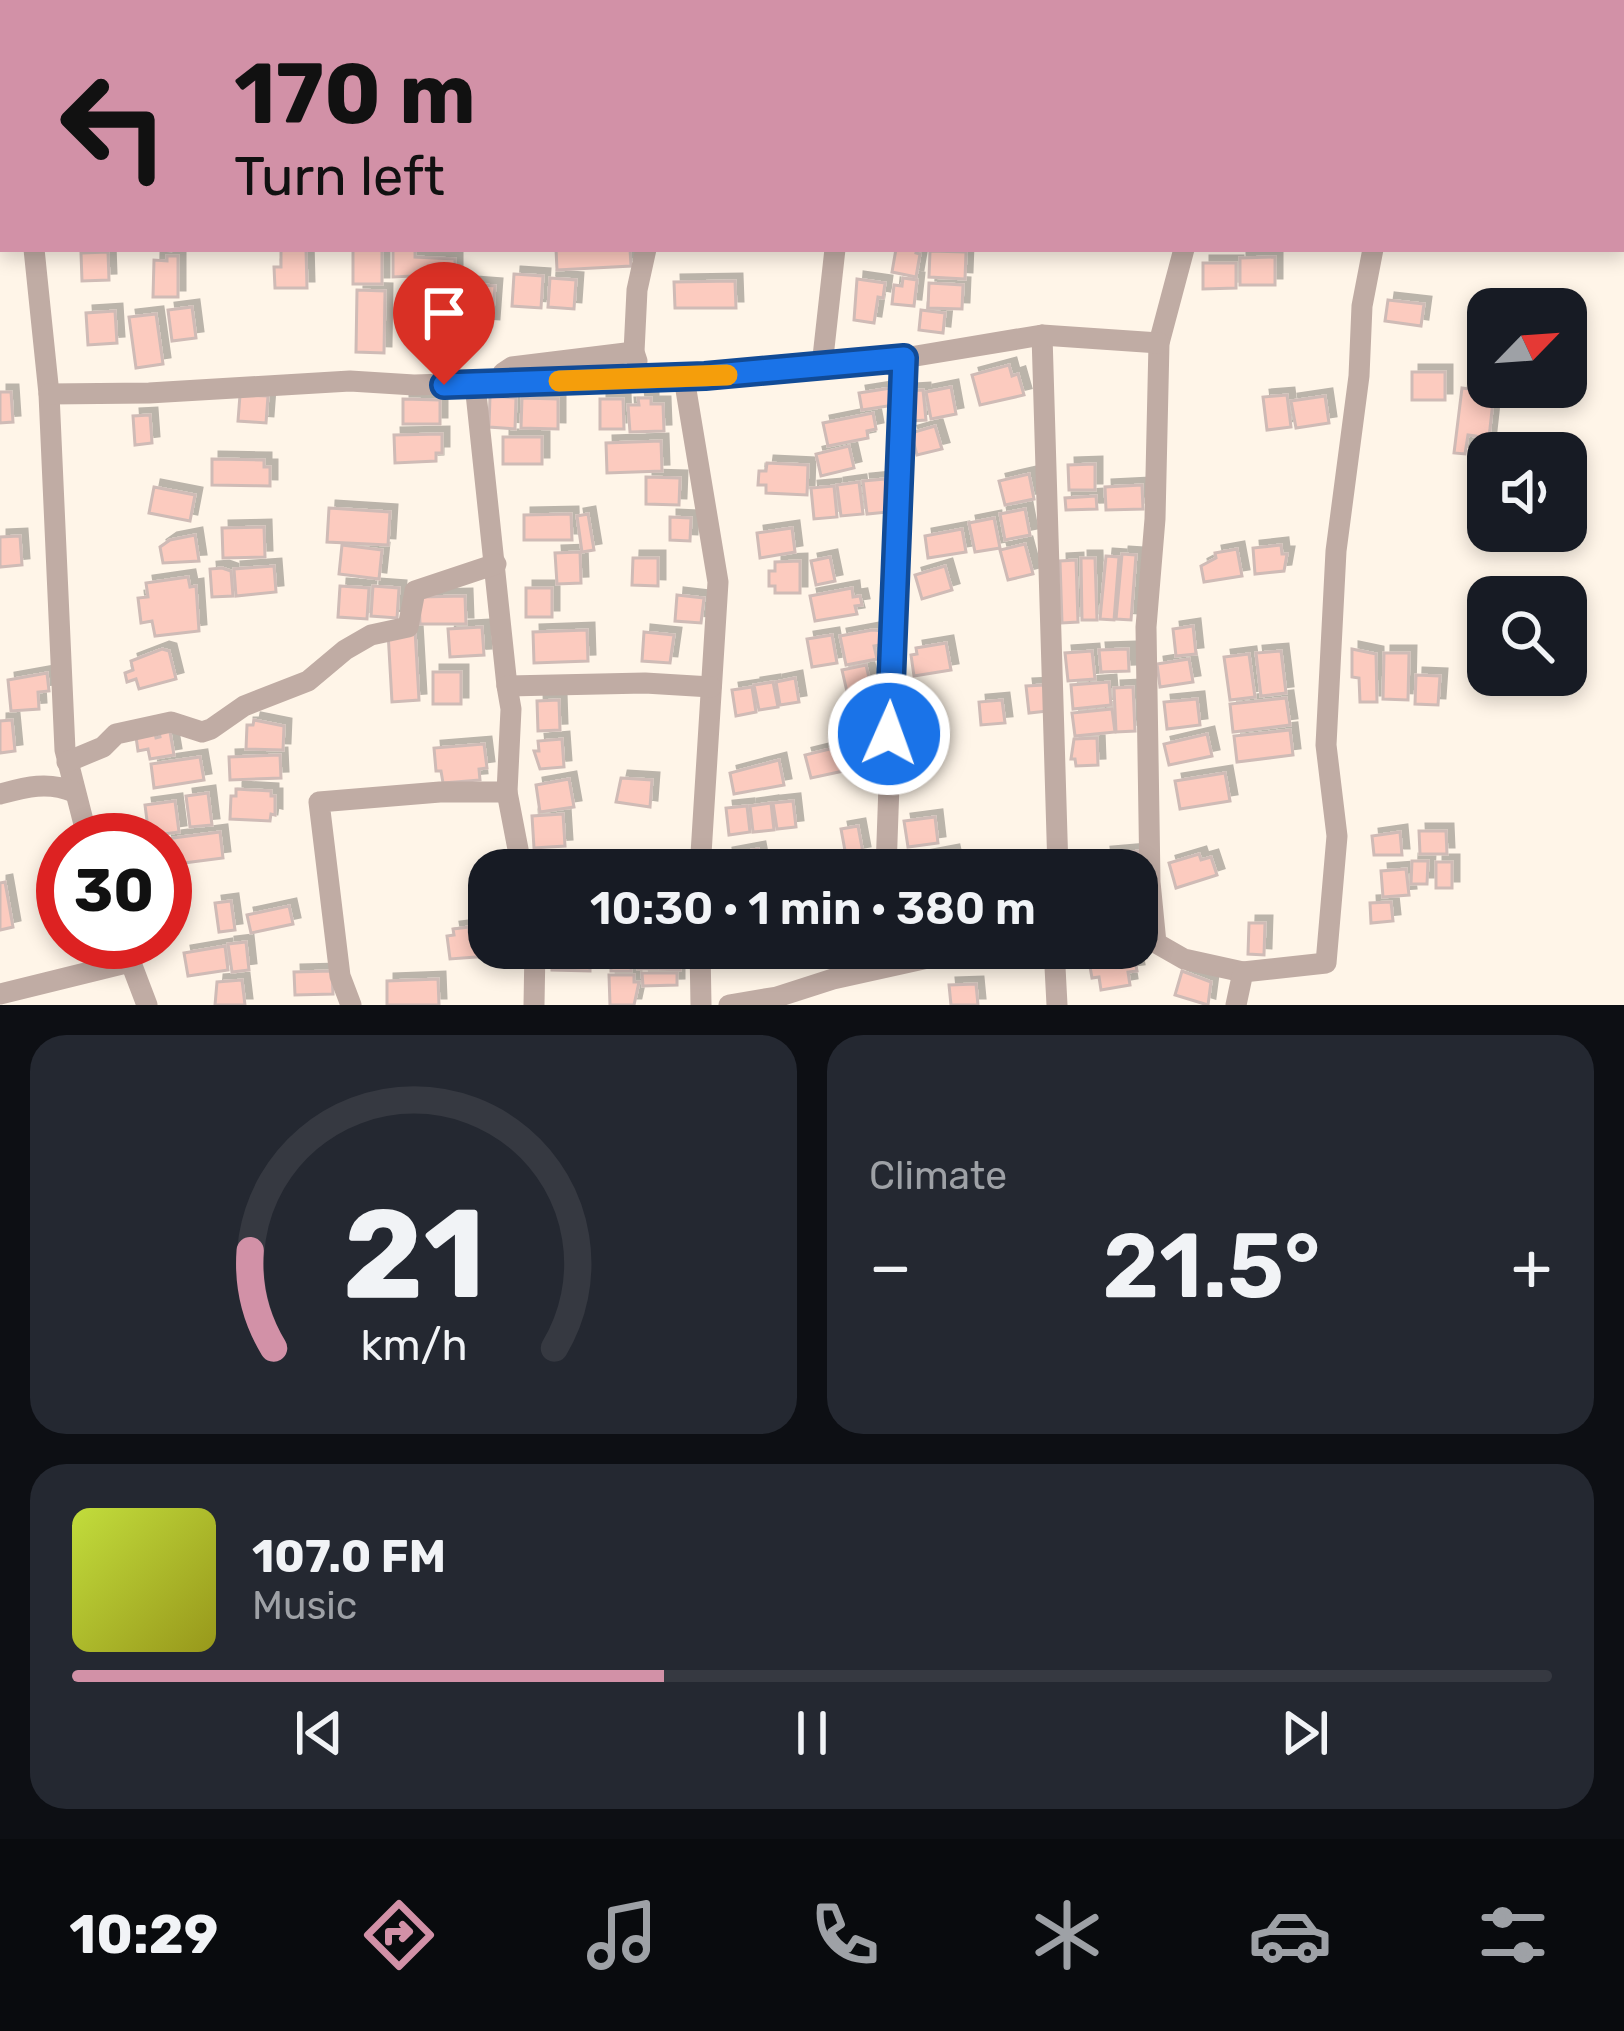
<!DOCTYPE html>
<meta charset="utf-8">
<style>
body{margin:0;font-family:Rubik,sans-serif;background:#242831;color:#f1f3f6;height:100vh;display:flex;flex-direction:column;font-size:45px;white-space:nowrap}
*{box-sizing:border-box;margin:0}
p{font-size:39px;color:#9ea1a6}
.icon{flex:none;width:66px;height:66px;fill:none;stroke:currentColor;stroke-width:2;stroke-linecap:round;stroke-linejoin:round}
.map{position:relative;height:1005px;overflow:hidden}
.drawer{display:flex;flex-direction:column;gap:30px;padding:30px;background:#0d0f14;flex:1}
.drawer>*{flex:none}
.top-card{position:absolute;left:0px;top:0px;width:1626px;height:252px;box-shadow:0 6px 18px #0003;background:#d291a7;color:#111;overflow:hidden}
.needle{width:78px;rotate:65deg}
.fabs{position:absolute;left:1467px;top:288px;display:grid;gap:24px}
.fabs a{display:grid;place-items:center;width:120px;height:120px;border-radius:24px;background:#171b24;box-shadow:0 6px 18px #0003;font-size:60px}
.speed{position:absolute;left:36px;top:813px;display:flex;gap:24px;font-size:60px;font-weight:700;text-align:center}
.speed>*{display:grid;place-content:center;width:156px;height:156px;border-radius:50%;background:#171b24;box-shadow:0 6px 18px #0003;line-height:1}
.speed .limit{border:18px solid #d22;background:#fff;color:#111}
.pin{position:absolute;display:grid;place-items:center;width:102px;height:102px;color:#fff;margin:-123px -51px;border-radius:50% 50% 50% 0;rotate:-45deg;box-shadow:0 0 12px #0007}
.pin .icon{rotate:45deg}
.me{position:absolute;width:132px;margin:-66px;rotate:2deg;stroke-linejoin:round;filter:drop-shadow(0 0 9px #0008)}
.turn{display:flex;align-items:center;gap:42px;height:252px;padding:0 36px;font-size:54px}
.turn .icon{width:156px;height:156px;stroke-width:2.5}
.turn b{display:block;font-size:84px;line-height:102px}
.big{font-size:90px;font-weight:600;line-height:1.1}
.drawer .tile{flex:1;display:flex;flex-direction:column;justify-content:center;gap:18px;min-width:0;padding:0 42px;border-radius:36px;background:#242831}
.drawer .dial{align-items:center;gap:0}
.dial svg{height:312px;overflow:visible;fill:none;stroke:#363941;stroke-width:7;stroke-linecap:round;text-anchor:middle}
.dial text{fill:#f1f3f6;stroke:none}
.song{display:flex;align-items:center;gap:36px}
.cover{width:144px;height:144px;border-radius:18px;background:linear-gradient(135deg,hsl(70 70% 55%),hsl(60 70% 35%))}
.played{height:12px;border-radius:6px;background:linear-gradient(90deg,#d291a7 40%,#363941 40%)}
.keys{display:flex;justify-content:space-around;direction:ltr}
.heat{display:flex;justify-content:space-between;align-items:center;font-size:66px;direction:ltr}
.drawer .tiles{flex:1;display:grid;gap:30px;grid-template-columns:1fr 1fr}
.tile:last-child{grid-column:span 2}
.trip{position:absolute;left:468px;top:849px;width:690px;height:120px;border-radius:36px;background:#171b24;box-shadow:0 6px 18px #0003;font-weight:600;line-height:120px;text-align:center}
.tabs{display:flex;height:192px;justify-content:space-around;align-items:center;background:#090b0e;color:#9ea1a6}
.tabs .icon{width:84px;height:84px}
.tabs .selected{color:#d291a7}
.tabs b{font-size:54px;color:#f1f3f6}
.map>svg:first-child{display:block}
</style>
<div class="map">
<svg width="1624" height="1005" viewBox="0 0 1624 1005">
<defs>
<filter id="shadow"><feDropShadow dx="7" dy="-7" stdDeviation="0" flood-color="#0004"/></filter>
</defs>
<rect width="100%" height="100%" fill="#fff5e8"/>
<!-- building -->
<g fill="#fccbbf" stroke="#cfbbb6" stroke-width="3" filter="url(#shadow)">
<path d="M281,249H306L307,288H275L274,267H281Z"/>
<rect x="353" y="249" width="29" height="35"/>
<path d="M393,249H415V257L455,259V274L393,277Z"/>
<path d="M556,249H630L631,266L557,270Z"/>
<path d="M896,249H917L916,253L920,254L916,277L892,272Z"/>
<path d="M930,251L966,252L965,279L929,277Z"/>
<path d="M108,252L109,280L82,281L81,253Z"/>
<path d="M167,256H178V297H153L154,260L167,261Z"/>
<path d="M1275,257V285H1240V258Z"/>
<path d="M1203,263H1236V288L1203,289Z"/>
<path d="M514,274L543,276L541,308L512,306Z"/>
<path d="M550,278L576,280L574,309L548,307Z"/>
<path d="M903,278L917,280L914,306L892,304L894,285L902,286Z"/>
<path d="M857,279L885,283L883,298L878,297L874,323L854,320Z"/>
<path d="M735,281L736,308H675L674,282Z"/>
<path d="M929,283L963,285L962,309L928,308Z"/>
<path d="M470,284L495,286L492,326L467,324Z"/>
<path d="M357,290L385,291L384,353L356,352Z"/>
<path d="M1388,300L1424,304L1421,326L1385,321Z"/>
<path d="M192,307L196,338L172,341L168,310Z"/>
<path d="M921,310L945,313L943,333L919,330Z"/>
<path d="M115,311L117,343L88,345L86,313Z"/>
<path d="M156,314L163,364L136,368L129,317Z"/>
<path d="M1009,365L1012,376L1018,374L1024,395L980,405L972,375Z"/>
<rect x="1412" y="372" width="33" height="28"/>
<path d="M951,387L956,414L931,419L926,392Z"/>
<path d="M891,388L894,405L862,410L859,393Z"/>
<path d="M1462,388L1494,392L1487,456L1473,455L1476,436L1468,435L1465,454L1454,453Z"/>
<path d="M923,390L926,420L912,421L909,391Z"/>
<path d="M0,392H11L13,422L0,423Z"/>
<path d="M240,395L268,396L266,423L238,421Z"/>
<path d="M1287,395L1291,427L1267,430L1263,397Z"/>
<path d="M490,396L516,398L515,429L489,427Z"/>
<path d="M1325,396L1329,423L1296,428L1291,401Z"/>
<path d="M522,398L558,399V429L521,428Z"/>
<path d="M638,398H651V404H663L664,431L630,432L628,405H639Z"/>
<path d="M403,399L440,400V424H403Z"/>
<path d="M600,399H623L624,429H600Z"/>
<path d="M873,413L876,429L867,431L868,438L828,446L823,423Z"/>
<path d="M150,415L152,443L135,445L133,416Z"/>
<path d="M935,426L942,449L917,455L911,433Z"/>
<path d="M442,434V453H436V461L395,463L394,435Z"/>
<rect x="503" y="437" width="39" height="27"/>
<path d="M661,441L662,471L607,473L606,443Z"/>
<path d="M849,446L854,468L821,476L816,454Z"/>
<path d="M212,459L264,460V467H270V486L212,485Z"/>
<path d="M767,463L808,465L807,495L766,493V485H758L759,471H766Z"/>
<path d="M1095,464V490H1069L1068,465Z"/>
<path d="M1029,474L1034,499L1005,505L999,481Z"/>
<path d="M646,477L680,478L679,505L646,504Z"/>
<path d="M885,479L888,512L867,514L863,481Z"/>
<path d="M859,482L863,514L841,516L837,485Z"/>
<path d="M1142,485L1143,509L1106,510L1105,487Z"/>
<path d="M834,486L837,517L814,519L811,488Z"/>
<path d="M154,487L195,495L190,521L149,513Z"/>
<path d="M1096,496L1097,509L1066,510L1065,498Z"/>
<path d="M329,508L390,512L388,545L327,542Z"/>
<path d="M1025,509L1030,535L1005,540L1000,514Z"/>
<path d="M571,514L572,540H524V515Z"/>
<path d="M588,514L594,550L582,552L577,516Z"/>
<path d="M670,517L691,518L690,541L670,540Z"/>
<path d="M994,518L1000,548L975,552L969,523Z"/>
<path d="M264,527L265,557L223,558L222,528Z"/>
<path d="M792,528L795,552L760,558L757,533Z"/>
<path d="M962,529L966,552L928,558L925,536Z"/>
<path d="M195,535L199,561L163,563L160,547L170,540Z"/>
<path d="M20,536L22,565L0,567V537Z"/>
<path d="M1025,544L1033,574L1008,580L1000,550Z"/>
<path d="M342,545L382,550L379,579L339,574Z"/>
<path d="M1281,545L1282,554H1287L1284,571L1255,574L1253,548Z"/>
<path d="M1237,549L1242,576L1204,582L1201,566L1216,558L1215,553Z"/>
<path d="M580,552L581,583L557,584L555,553Z"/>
<path d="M1122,554L1136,555L1131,620L1116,619Z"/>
<path d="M1106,556L1119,557L1114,620L1100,619Z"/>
<path d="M830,557L835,581L816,585L811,561Z"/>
<path d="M633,558H658V586L632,585Z"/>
<path d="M1081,558H1095L1097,620H1082Z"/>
<path d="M1076,560L1078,622L1062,623L1060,561Z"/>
<path d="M800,561V593H775V586H769V571H775V562Z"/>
<path d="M274,566L276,592L236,596L234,569Z"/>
<path d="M945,566L952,590L922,599L915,575Z"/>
<path d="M222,568L231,571L233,596L212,597L210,569Z"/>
<path d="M188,577L190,587L196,586L199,631L155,636L152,621L141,623L138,598L148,597L146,583Z"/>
<path d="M340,586L369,588L367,619L338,617Z"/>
<path d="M373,586L399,588L397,618L371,616Z"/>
<rect x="526" y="588" width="26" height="29"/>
<path d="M852,588L853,597L860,596L862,605L855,606L857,614L815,621L810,596Z"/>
<path d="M677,595L704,598L701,623L675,621Z"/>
<path d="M465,596L466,624H420L419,597Z"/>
<path d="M1193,626L1196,654L1176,656L1173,629Z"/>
<path d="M482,627L484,655L450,657L448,629Z"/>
<path d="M415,630L419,700L392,702L388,632Z"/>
<path d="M587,630L588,661L534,663L533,632Z"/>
<path d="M872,630L884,631L886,644L874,646L877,659L846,665L840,636Z"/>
<path d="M644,632L674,635L670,663L642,661Z"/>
<path d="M832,635L837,663L812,667L807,639Z"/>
<path d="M946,643L951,670L914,676L911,655L917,654L916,648Z"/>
<path d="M162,649L169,651L176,679L139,689L136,679L127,682L125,673L133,670L131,661Z"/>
<path d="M1128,649L1129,671L1101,672L1099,650Z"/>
<path d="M1352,649L1376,654L1377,702H1360L1359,678L1352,677Z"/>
<path d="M1092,651L1095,679L1068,681L1065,653Z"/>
<path d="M1281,651L1286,693L1261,696L1256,653Z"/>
<path d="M1384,653H1409L1408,700L1383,699Z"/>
<path d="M1249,654L1255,697L1230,700L1224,657Z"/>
<path d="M1189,659L1193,682L1160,687L1157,664Z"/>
<path d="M866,665L872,691L848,696L842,670Z"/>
<rect x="433" y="672" width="28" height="32"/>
<path d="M47,673L49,691L38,692L39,709L11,711L8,680Z"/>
<path d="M1416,675L1440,676L1438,705L1415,704Z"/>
<path d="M795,678L799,702L780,705L776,682Z"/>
<path d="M773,682L778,707L759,710L754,685Z"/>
<path d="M1109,682L1111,705L1073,709L1071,685Z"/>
<path d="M1045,685L1048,711L1029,713L1026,686Z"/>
<path d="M752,687L756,712L736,716L732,690Z"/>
<path d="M1133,687L1135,731L1116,732L1114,688Z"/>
<path d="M1286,698L1290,725L1233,732L1230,704Z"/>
<path d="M1197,699L1200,725L1167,729L1164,702Z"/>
<path d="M559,700L560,730L538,731L537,701Z"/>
<path d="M1002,700L1005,723L981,725L979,702Z"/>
<path d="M1112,709L1115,732L1075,736L1072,713Z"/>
<path d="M12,720L15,751L0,753V721Z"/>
<path d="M254,720L284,726L283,750L246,749L247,725H253Z"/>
<path d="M169,726L174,755L150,759L148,749L138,751L136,737L154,729L156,738L160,737L158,728Z"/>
<path d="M1290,730L1293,755L1237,762L1234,736Z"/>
<path d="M1207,734L1212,756L1169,765L1164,744Z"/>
<path d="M1097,738L1098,765L1076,766L1075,759H1071L1074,739Z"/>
<path d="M562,739L564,767L540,769L534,751H539L538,741Z"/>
<path d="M484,744L487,768L479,769L480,780L443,783L441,771H436L434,748Z"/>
<path d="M842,746L848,770L811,778L805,755Z"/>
<path d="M280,755L281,778L230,780L229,757Z"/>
<path d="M200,757L204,780L154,788L151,764Z"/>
<path d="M779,760L784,785L734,794L730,773Z"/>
<path d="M1225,773L1230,801L1180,809L1175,781Z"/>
<path d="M621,778L652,780L650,807L616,802Z"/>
<path d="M569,779L574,807L540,812L536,785Z"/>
<path d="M236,789L271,791V796H275V815L271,814L270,821L230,819L231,796H236Z"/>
<path d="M208,793L212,825L190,827L186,796Z"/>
<path d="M175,801L179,832L149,836L145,805Z"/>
<path d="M793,801L796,827L777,829L773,803Z"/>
<path d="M771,803L774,830L753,832L750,806Z"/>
<path d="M747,806L750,832L729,835L726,808Z"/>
<path d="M563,814L565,846L534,848L532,816Z"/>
<path d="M935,817L938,843L908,847L904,821Z"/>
<path d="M858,826L863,853L846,856L841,829Z"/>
<path d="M1419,831H1446L1447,854H1420Z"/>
<path d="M220,832L223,858L168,865L165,839Z"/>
<path d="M1400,832L1402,855H1374L1372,836Z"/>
<path d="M758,849L762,870H728L726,855Z"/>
<path d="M1139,851L1142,878H1137V870H1106L1104,854Z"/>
<path d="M952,852L956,870H900L899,862Z"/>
<path d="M1199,854L1201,860L1211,857L1217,875L1176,888L1169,863Z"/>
<path d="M1412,861H1428L1427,884H1411Z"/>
<rect x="1436" y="862" width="16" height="26"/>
<path d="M1406,869L1409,895L1383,897L1381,871Z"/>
<path d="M5,882L13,927L0,930V883Z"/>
<path d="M231,901L235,930L219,932L215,903Z"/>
<path d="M1391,902L1393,921L1371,923L1370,903Z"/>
<path d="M289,906L293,924L251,933L247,915Z"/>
<path d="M1249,923H1265L1264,955L1248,954Z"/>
<path d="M469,927V931L489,928V956L450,959L447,936L454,935L453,929Z"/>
<path d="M246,942L249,970L232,972L228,944Z"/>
<path d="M225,946L228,970L188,976L184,953Z"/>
<path d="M552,948H590V971L552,970Z"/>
<path d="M611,948H632L631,971H611Z"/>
<rect x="638" y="948" width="19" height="21"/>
<path d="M660,948H680V970L660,969Z"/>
<path d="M1134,954L1137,971L1128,972L1130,985L1101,990L1099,977L1092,978L1089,961Z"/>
<path d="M332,971L333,994L295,995L294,972Z"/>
<path d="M1182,971L1211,982L1208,1005L1175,995Z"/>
<path d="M642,973H677V985L643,986Z"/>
<path d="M609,975H634V982H639L634,1005H610Z"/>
<path d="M438,979L439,1005H387V981Z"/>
<path d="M242,980L245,1005H215L217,982Z"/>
<path d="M976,984L978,1005H951L949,985Z"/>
</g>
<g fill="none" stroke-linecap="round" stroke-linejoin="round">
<!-- minor -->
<g stroke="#c0aca4" stroke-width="21">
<path d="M278,0V3"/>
<path d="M480,0V3"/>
<path d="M60,3L61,0"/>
<path d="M679,3V0"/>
<path d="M871,3V0"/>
<path d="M1225,3V0"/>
<path d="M1407,3L1408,0"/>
<path d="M1623,135H1624"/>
<path d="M34,249L49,394L65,750L88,840"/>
<path d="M1184,249L1159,343L1155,519L1146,627L1150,882L1156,943L1184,959L1243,972"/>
<path d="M1042,335L1058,870"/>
<path d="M637,361L634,352L637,290L646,249"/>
<path d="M822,366L835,249"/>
<path d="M684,378L718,582L700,870"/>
<path d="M501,383L503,373L512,367L634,352"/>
<path d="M475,384L507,686"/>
<path d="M49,394L149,393L350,381L414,385L705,376L904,358L1042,335L1159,343"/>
<path d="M67,762L103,747L116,734L171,722L202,732L211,729L244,706L308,681L345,650L371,635L408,627L415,591L496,564"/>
<path d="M507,792L522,870"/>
<path d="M0,794C26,787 48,781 74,792"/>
<path d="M886,870L904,358"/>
<path d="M123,942L147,1005"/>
<path d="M700,948L701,1005"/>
<path d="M1054,948L1057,1005"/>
<path d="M0,994L130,962"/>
<path d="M351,1005L340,976L319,802L440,792H507L511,709L507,686L645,683L711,687"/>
<path d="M534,1005L535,948"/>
<path d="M729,1005L777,997L833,979L937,956L1046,950L1053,955"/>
<path d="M1236,1005L1243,972L1326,963L1337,836L1326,745L1336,551L1359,376L1362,306L1373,249"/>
</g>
</g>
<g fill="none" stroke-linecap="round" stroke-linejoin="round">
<!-- route casing -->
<g stroke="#114b97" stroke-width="30">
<path id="route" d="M444,385L705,376L904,358L889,734"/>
</g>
<!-- route -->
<use href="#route" stroke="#1a73e8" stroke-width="21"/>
<!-- slow -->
<path stroke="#f59e0b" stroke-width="21" d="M559,381L727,375"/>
</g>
</svg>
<div class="fabs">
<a><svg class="needle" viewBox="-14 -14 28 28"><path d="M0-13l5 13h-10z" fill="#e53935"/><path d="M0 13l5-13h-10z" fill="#9ea1a6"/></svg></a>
<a><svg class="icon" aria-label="sound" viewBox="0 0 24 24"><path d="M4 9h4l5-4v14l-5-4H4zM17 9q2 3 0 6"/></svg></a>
<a><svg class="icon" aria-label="search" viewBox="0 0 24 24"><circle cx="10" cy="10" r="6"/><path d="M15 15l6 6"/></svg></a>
</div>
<div class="speed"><div class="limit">30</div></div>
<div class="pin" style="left:444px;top:385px;background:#d93025"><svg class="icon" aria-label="arrive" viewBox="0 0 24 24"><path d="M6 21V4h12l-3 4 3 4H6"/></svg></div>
<svg class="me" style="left:889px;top:734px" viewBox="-20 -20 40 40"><circle r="17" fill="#1a73e8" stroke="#fff" stroke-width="3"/><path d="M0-11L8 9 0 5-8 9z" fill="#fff"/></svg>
<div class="trip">10:30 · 1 min · 380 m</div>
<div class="top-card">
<div class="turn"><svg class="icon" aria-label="left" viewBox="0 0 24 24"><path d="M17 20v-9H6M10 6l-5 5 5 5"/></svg><div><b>170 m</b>Turn left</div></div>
</div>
</div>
<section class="drawer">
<div class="tiles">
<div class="tile dial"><svg viewBox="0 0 100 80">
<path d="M14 69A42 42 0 1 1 86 69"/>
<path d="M14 69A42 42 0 0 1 8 44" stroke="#d291a7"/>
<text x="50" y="56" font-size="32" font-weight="700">21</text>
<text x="50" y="72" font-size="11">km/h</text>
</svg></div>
<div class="tile"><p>Climate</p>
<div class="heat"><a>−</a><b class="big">21.5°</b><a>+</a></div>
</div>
<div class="tile">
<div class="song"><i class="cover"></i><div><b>107.0 FM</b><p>Music</p></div></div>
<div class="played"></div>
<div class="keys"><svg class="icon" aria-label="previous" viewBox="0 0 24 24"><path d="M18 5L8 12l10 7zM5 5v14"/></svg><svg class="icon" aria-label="pause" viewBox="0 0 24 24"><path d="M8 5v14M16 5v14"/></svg><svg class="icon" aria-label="next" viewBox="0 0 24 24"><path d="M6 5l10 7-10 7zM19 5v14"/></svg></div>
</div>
</div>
</section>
<nav class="tabs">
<b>10:29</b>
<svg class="icon selected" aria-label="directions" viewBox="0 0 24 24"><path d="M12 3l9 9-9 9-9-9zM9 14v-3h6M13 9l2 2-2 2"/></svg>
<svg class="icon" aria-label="music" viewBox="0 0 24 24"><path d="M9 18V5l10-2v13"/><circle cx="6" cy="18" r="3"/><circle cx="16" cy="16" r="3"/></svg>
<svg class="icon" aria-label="phone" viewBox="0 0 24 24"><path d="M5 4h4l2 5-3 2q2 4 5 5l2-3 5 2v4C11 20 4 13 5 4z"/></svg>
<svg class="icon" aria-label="climate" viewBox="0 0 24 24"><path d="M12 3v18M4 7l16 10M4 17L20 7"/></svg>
<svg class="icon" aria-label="car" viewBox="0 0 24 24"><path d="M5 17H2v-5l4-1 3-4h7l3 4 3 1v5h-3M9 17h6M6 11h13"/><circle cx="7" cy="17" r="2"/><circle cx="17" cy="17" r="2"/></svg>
<svg class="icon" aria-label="filters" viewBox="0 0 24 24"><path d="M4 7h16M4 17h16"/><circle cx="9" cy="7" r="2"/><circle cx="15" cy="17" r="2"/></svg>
</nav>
